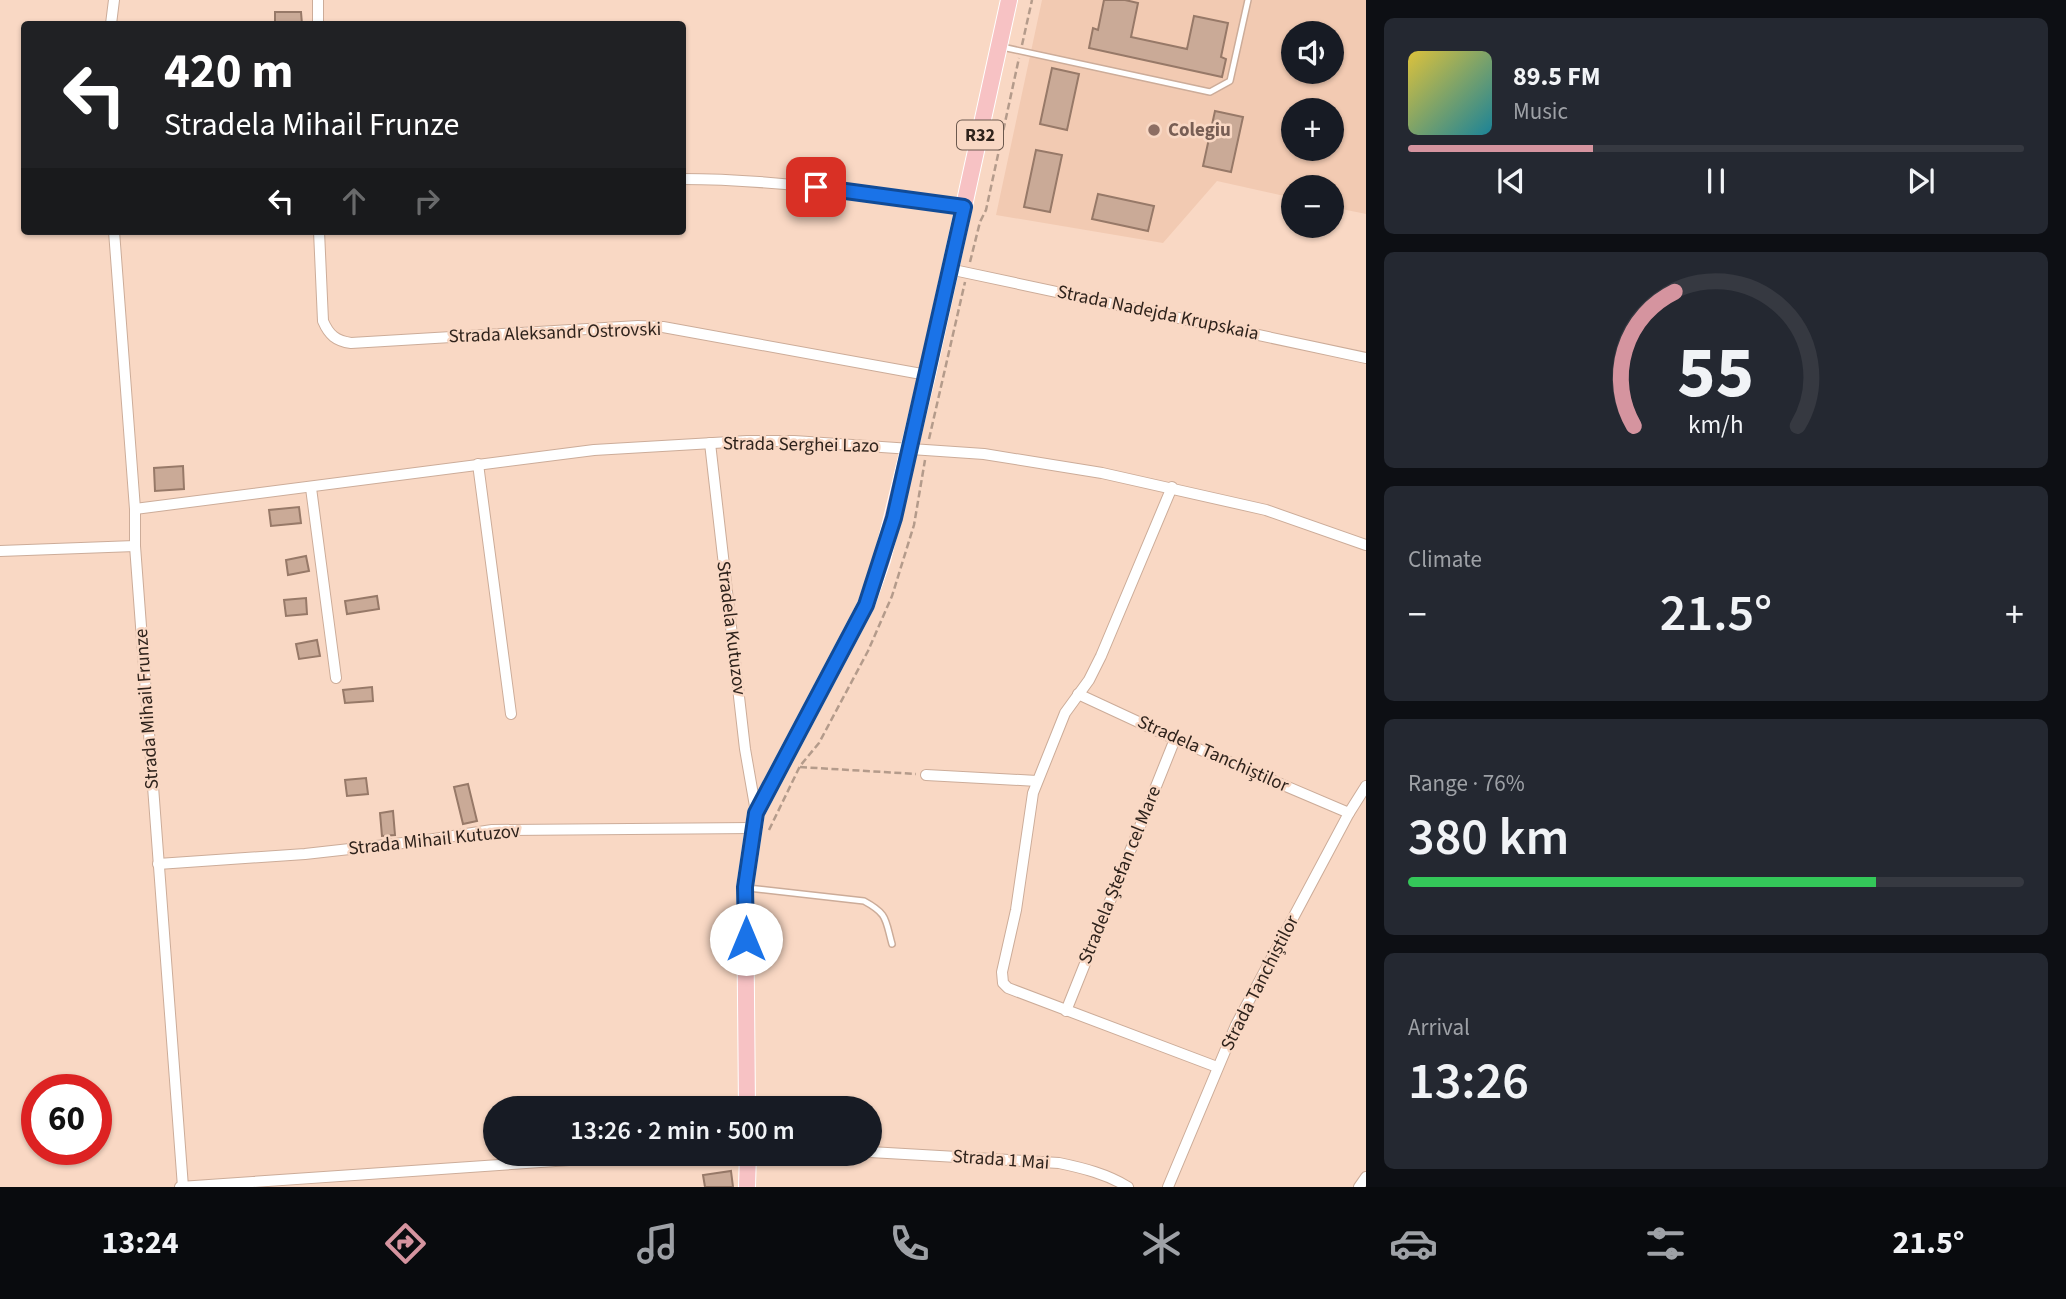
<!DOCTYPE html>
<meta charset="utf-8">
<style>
body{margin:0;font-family:"Source Sans 3",sans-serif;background:#242831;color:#f1f3f6;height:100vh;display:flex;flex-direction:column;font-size:26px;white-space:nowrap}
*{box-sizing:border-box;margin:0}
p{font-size:23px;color:#9ea1a6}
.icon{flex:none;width:38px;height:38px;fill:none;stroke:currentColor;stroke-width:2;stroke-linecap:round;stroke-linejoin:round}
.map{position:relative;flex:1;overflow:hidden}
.details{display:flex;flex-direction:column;gap:18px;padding:18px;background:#0d0f14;width:700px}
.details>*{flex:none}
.top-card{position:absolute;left:21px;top:21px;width:665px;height:214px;border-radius:7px;box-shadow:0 2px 5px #0004;background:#202124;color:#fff;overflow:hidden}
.controls{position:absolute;left:1281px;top:21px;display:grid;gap:14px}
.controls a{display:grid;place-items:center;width:63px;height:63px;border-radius:50%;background:#171b24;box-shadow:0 2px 5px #0004;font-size:35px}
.speed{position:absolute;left:21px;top:1074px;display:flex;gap:14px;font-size:35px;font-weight:700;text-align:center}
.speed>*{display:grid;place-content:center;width:91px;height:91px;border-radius:50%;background:#171b24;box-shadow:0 2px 5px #0004;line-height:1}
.speed .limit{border:10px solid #d22;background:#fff;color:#111}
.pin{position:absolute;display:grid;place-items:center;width:60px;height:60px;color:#fff;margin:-30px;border-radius:14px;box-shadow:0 4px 10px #0006}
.me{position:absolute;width:77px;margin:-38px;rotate:0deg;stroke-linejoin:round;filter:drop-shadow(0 0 5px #0008)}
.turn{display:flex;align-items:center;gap:24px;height:147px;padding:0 28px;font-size:32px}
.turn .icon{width:91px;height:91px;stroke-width:2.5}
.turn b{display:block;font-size:49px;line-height:60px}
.lanes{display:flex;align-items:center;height:66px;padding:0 28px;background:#0003;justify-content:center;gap:35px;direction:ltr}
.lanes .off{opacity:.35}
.big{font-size:52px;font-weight:600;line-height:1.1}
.details .card{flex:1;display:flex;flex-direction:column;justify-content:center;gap:10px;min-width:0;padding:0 24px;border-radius:10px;background:#242831}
.details .dial{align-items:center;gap:0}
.dial svg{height:182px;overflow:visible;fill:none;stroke:#363941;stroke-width:7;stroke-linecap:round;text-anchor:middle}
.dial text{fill:#f1f3f6;stroke:none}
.song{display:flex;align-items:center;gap:21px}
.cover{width:84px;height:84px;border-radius:10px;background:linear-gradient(135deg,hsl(50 70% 55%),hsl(190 70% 35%))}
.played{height:7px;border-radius:4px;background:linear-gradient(90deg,#d5949f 30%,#363941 30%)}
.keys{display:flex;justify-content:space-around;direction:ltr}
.heat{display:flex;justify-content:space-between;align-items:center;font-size:38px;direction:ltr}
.charge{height:10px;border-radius:5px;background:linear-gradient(90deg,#34c759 76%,#363941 0)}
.trip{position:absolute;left:483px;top:1096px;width:399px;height:70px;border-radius:35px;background:#171b24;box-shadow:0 2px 5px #0004;font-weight:600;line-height:70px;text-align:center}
.tab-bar{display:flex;height:112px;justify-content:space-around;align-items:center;background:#090b0e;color:#9ea1a6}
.tab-bar .icon{width:49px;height:49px}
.tab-bar .on{color:#d5949f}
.tab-bar b{font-size:32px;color:#f1f3f6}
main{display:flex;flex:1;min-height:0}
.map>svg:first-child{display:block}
</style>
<main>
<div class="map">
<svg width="1366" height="1187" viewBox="0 0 1366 1187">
<rect width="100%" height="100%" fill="#f9d8c4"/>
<!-- built -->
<path fill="#f2cab2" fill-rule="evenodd" d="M1042,0H1366V214L1332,207V187H1293V198L1217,181L1163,243L996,215ZM1293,33H1332V72H1293ZM1293,110H1332V149H1293Z"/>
<!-- building -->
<g fill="#caaa97" stroke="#977968" stroke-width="2">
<path d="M1104,0H1125L1138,3L1131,37L1187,49L1194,16L1228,23L1221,57L1226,59L1222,77L1089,48L1093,28L1098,30Z"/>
<path d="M275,12H301L302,24H275Z"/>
<path d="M1052,68L1079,74L1067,130L1040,124Z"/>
<path d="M1215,111L1243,117L1231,172L1203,166Z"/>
<path d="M1036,150L1062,155L1050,212L1024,207Z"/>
<path d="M1098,194L1154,206L1148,231L1092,219Z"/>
<path d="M183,466L184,489L155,491L154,468Z"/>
<path d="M299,507L301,523L271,526L269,510Z"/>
<path d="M306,556L309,571L288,575L286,560Z"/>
<path d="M377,596L379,609L347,614L345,601Z"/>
<path d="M306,598L307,614L286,616L284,600Z"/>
<path d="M317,640L320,656L299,659L296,644Z"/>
<path d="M372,687L373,701L345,703L343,690Z"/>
<path d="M366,778L368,794L347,796L345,780Z"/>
<path d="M468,784L477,821L463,824L454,787Z"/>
<path d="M393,811L395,835L382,836L380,813Z"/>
<path d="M731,1171L733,1187H705L703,1175Z"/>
</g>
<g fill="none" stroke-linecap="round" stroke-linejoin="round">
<!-- lane casing -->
<g stroke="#ccac99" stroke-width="8">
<g id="lane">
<path d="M1002,47L1210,92L1230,81L1248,0"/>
<path d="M748,888L864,901C888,914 885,919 892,944"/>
</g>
</g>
<!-- street casing -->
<g stroke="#ccac99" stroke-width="12">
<g id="street">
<path d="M318,0V24"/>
<path d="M111,24L114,0"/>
<path d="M682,179C777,179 871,194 964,207"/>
<path d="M114,231L135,509V546L183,1187"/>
<path d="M319,231L323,321C329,335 336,341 351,343L638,326L663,327L927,375"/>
<path d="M949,269L1366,358"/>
<path d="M710,443L745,749L756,812"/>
<path d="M478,464L511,714"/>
<path d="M1172,487L1101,656L1089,680L1065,713L1033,793L1016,910L1002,972L1003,983L1008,988L1217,1067"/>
<path d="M311,488L336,678"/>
<path d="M135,509L594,450L747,441H794L984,454L1102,473L1266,510L1366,545"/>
<path d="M0,551L135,546"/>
<path d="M1078,694L1175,739L1349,813"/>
<path d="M926,775L1037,781"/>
<path d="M158,864L305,854L421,841L492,830L753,828"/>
<path d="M1066,1011L1175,739"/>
<path d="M870,1152L1059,1163C1083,1168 1107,1174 1128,1187"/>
<path d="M180,1187L672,1153"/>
<path d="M1168,1187L1236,1025L1349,813L1366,786"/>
<path d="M1359,1187L1366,1177"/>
</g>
</g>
<!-- primary casing -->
<g stroke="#fff" stroke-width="18">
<g id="primary">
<path d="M747,1108L745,887L756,813L866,605L882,560L927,375L1009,0"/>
<path d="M747,1187L748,1153"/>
</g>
</g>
<!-- path -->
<g stroke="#b49b8b" stroke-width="2.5" stroke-dasharray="7 3.5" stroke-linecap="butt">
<path d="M1022,45L1032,0"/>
<path d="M970,262L980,222L986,210L1019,58"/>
<path d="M929,439L965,282"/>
<path d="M800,767L916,774"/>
<path d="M769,830L800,766L819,743L868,651L892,596L914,525L925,460"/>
</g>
<!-- lane -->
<use href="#lane" stroke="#fff" stroke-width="5"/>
<!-- street -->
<use href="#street" stroke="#fff" stroke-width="10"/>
<!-- primary -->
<use href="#primary" stroke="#f7c2c4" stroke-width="16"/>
</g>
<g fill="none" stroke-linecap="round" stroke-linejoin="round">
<!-- route casing -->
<g stroke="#114b97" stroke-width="18">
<path id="route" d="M746,939L745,887L756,813L866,605L894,518L964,207L816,187"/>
</g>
<!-- route -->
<use href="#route" stroke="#1a73e8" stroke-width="12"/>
</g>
<!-- markers -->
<circle fill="#8d6e63" stroke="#f9d8c4" stroke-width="2.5" cx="1154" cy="130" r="7"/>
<g text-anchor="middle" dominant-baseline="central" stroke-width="5" stroke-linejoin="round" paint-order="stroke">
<!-- shield labels -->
<rect fill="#f9d8c4" stroke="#6c594e" stroke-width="2" x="957" y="120.5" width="46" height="29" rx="5"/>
<g font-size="18" font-weight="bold" fill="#2f231c">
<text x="980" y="135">R32</text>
</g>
<!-- education labels -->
<g font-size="19" font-weight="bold" fill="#785e54" stroke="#f9d8c4" text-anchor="start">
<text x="1168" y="130">Colegiu</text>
</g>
<!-- street labels -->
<g font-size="19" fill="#2f231c" stroke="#f9d8c4">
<text transform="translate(1158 313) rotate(12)">Strada Nadejda Krupskaia</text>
<text transform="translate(555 333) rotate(-2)">Strada Aleksandr Ostrovski</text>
<text transform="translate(801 445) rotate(1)">Strada Serghei Lazo</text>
<text transform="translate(731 628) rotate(83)">Stradela Kutuzov</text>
<text transform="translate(147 709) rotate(-94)">Strada Mihail Frunze</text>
<text transform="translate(1213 754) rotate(24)">Stradela Tanchiștilor</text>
<text transform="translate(434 840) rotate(-6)">Strada Mihail Kutuzov</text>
<text transform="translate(1120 875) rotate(-68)">Stradela Ștefan cel Mare</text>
<text transform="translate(1260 983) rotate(-63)">Strada Tanchiștilor</text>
<text transform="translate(1001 1160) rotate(4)">Strada 1 Mai</text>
</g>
</g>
</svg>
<div class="controls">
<a><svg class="icon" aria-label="sound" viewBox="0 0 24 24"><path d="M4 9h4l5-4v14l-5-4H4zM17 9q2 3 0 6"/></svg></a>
<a>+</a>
<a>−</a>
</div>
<div class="speed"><div class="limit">60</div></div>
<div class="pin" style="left:816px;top:187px;background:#d93025"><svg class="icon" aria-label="arrive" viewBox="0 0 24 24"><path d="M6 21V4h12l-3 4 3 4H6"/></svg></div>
<svg class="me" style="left:746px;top:939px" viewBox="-20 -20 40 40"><circle r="19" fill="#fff"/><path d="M0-13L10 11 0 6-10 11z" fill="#1a73e8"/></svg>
<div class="trip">13:26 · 2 min · 500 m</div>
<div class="top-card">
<div class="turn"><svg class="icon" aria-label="left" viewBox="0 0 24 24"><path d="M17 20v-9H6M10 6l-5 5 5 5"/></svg><div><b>420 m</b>Stradela Mihail Frunze</div></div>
<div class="lanes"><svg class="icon" aria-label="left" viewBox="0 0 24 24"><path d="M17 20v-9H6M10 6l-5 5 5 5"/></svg><svg class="icon off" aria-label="ahead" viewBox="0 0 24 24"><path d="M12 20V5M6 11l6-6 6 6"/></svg><svg class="icon off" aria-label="right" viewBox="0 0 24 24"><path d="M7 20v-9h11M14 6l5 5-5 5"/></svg></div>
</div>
</div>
<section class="details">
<div class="card">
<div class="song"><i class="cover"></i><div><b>89.5 FM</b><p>Music</p></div></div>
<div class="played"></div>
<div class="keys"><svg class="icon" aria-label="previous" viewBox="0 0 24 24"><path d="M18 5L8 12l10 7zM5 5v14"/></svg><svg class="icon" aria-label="pause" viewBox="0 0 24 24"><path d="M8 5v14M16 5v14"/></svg><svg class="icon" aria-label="next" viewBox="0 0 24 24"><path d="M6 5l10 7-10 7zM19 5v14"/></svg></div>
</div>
<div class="card dial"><svg viewBox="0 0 100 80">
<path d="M14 69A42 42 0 1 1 86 69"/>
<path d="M14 69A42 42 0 0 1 32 10" stroke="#d5949f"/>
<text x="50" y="56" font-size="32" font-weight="700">55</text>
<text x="50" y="72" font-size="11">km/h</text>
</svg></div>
<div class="card"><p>Climate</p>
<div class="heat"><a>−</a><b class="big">21.5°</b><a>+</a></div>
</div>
<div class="card"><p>Range · 76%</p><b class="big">380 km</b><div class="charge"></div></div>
<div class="card"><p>Arrival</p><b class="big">13:26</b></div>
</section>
</main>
<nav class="tab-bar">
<b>13:24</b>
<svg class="icon on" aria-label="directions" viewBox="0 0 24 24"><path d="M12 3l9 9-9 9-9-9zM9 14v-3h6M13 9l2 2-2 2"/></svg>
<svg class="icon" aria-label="music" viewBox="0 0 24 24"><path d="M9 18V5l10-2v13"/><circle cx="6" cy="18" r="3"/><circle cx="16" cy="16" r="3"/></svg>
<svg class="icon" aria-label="phone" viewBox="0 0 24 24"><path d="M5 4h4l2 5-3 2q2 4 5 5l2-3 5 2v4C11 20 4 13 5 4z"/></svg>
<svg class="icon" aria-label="climate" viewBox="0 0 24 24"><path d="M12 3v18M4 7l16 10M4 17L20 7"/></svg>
<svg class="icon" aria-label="car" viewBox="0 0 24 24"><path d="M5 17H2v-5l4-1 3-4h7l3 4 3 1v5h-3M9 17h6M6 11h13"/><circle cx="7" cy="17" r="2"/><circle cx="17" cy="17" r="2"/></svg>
<svg class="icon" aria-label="filters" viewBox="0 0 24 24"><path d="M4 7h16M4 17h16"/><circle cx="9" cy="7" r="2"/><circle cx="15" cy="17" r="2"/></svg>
<b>21.5°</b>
</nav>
